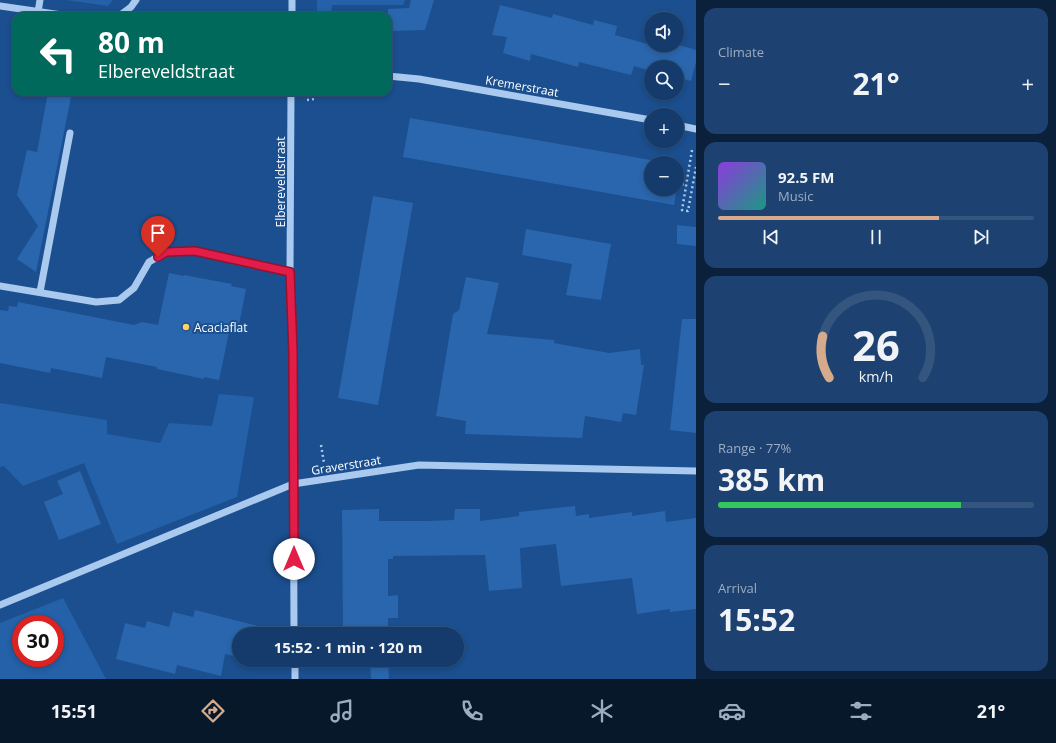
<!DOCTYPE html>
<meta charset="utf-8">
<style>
body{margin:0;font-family:"Open Sans",sans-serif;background:#1d4271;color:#f1f3f6;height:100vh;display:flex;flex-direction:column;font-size:15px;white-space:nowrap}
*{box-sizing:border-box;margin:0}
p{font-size:13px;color:#9dadc1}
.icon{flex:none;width:22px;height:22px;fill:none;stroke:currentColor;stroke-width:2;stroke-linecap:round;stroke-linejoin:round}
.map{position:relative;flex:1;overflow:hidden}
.sheet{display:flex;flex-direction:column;gap:8px;padding:8px;background:#0b203b;width:360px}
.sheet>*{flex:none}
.hud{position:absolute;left:12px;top:12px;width:380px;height:84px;border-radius:12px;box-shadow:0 2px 6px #0003,0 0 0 1px #33557e;background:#00695c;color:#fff;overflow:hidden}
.tools{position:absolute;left:644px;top:12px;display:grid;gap:8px}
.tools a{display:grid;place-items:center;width:40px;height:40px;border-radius:50%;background:#143b6b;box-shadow:0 2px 6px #0003,0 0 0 1px #33557e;font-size:20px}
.speed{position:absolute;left:12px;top:615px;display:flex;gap:8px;font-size:20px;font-weight:700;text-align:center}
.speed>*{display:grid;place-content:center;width:52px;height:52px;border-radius:50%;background:#143b6b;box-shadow:0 2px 6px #0003,0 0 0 1px #33557e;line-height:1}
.speed .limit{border:6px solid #d22;background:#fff;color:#111}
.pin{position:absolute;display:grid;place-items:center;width:34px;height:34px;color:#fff;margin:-41px -17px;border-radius:50% 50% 50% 0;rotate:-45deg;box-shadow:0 0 4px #0007}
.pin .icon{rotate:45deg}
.me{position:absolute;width:44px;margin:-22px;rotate:0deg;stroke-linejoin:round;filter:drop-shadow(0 0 3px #0008)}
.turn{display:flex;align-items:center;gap:14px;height:84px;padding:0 20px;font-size:18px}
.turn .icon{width:52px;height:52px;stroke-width:2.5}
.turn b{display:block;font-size:28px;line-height:34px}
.big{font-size:30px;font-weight:700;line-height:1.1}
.sheet .card{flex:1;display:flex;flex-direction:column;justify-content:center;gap:6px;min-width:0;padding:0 14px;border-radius:12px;background:#1d4271}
.sheet .dial{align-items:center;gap:0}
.dial svg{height:104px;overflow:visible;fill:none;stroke:#33557e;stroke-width:7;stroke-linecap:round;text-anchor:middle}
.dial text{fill:#f1f3f6;stroke:none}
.song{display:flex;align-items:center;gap:12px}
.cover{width:48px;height:48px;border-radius:6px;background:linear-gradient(135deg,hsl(270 70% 55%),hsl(170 70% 35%))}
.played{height:4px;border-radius:2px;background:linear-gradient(90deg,#d6ab8b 70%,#33557e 70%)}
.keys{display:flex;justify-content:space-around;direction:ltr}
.heat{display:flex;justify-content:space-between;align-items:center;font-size:22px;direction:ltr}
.charge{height:6px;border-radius:3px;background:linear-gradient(90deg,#34c759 77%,#33557e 0)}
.trip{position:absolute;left:232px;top:627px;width:232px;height:40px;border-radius:20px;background:#143b6b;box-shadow:0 2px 6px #0003,0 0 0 1px #33557e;font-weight:700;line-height:40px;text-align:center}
.menu{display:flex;height:64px;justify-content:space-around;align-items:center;background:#08182b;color:#9dadc1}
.menu .icon{width:28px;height:28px}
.menu .selected{color:#d6ab8b}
.menu b{font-size:18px;color:#f1f3f6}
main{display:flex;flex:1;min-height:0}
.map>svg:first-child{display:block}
</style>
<main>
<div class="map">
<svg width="696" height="679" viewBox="0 0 696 679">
<rect width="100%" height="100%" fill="#1b4f8f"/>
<!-- green -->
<g fill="#2461a8" fill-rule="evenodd">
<path d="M66,0H113L108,6Z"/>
<path d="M317,0H405L403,5H332L331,16H317Z"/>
<path d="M219,394L254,397L237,497L117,544L84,463L23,486L4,466L0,467V403L107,420V434L160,443L169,423L212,426Z"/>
<path d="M63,598L106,679H0V623ZM21,624H55V658H21Z"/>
</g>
<!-- building -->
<g fill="#2a66ad">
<path d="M411,0H434L425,30L388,31V9L409,8Z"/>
<path d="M500,5L552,18L553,14L593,25L594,20L617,26L615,35L651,45H679L696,50V62L691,81L677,77V67H651V71L634,66L631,75L579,62L578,67L531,54L530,61L503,53L507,37L492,35Z"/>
<path d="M48,92H72L36,272L17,259L38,226L17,195L27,150L37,152Z"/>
<path d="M410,118L668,163H651V189H677V165H681L674,205L403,157Z"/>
<path d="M373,196L413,203L378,405L338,398Z"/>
<path d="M677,225L696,227V246L677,244Z"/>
<path d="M526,229L611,244L601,300L566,295L572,264L522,255Z"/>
<path d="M169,273L184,276V275L232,284L231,286L246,289L238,330L230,328L219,380L204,377V379L157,369V367L106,357L102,378L51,368L50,373L0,363V310L8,311L9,306L17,307L18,302L134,325L142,322L158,325Z"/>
<path d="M466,277L499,283L487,334L554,340V343L609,353L640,349L641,365H644L636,415L623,413L621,422L585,416L582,438L465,434L466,421L436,416L453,314L459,310Z"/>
<path d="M682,319H696V433L670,430Z"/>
<path d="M80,471L101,524L59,540L44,502L63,494L57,481Z"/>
<path d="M575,506L576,516L589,514V518L632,512V516L665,511L666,522L696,518V609L670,612V609L637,614L632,578L561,586L556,544L520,548L522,588L489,591L485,555L393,556V559H388V596L398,595V618H388V634H343L342,510L379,509V521H429L454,520L455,509H480V521L519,516V512Z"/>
<path d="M195,610L262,627L260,634H239V657L225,654L221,676L177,665L175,674L116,659L125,623L145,628L147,621L169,627L173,612L193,617Z"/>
<path d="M370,660H388L389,679H371Z"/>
</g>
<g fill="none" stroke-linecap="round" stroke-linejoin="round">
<!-- path -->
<g stroke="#a9c9ee" stroke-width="2.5" stroke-dasharray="2 3" stroke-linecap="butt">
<path d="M307,100L315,99"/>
<path d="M692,150L682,210L688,211L696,167"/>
<path d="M677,183L687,185"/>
<path d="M321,445L324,463"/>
</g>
<!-- minor -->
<g stroke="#a9c9ee" stroke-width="7">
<path d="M0,6L69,16"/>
<path d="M38,12L40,0"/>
<path d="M119,16L131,7L136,0"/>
<path d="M292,16V0"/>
<path d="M388,76L419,79L651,120"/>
<path d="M291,92L290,272L293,352L294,634"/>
<path d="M677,125L696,129"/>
<path d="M0,286L96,302L119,300L134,288L149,262L166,252L195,251L290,272"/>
<path d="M40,292L70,133"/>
<path d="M0,605L293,484L419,465L696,471"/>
<path d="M295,660V679"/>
</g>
</g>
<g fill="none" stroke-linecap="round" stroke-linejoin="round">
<!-- route casing -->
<g stroke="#92132f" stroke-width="10">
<path id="route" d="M158,257L166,252L195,251L290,272L293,352L294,559"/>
</g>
<!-- route -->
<use href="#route" stroke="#e11d48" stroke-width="7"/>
</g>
<!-- markers -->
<circle fill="#ffd166" stroke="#1b4f8f" stroke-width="1.5" cx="186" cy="327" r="4"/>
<g text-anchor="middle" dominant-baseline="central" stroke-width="4" stroke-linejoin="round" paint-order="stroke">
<!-- street labels -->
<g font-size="12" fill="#fff" stroke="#1b4f8f">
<text transform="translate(522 86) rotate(10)">Kremerstraat</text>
<text transform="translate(280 182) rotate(-90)">Elbereveldstraat</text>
<text transform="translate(346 465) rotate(-9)">Graverstraat</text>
</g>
<!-- poi labels -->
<g font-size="12" fill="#fff" stroke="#1b4f8f" text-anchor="start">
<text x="194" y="327">Acaciaflat</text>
</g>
</g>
</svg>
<div class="tools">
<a><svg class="icon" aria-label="sound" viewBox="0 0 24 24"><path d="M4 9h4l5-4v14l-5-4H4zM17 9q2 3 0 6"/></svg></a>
<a><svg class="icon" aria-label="search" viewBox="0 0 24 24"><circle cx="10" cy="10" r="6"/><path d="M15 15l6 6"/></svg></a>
<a>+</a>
<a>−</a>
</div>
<div class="speed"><div class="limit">30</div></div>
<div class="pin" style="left:158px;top:257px;background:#d93025"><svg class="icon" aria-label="arrive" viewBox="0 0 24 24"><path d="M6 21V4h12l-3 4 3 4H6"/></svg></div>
<svg class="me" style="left:294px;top:559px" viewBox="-20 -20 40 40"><circle r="19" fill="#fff"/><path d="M0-13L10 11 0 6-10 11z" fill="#e11d48"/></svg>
<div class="trip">15:52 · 1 min · 120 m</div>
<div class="hud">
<div class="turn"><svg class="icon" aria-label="left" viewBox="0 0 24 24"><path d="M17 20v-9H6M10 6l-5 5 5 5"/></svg><div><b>80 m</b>Elbereveldstraat</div></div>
</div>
</div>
<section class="sheet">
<div class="card"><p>Climate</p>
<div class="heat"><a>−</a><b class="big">21°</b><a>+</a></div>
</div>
<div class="card">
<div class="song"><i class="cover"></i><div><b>92.5 FM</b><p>Music</p></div></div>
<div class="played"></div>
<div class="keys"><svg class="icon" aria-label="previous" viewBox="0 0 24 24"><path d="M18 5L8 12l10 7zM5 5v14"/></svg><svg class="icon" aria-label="pause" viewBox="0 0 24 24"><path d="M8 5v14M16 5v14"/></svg><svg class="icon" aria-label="next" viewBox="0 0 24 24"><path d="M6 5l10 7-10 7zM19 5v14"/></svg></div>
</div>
<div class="card dial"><svg viewBox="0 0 100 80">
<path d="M14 69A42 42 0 1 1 86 69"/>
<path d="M14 69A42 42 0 0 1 9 37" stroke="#d6ab8b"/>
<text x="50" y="56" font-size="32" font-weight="700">26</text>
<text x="50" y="72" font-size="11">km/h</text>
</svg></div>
<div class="card"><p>Range · 77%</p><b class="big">385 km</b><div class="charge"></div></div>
<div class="card"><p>Arrival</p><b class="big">15:52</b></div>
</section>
</main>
<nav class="menu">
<b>15:51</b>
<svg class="icon selected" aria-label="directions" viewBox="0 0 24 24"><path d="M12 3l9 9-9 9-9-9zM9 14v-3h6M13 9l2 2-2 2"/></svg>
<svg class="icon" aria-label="music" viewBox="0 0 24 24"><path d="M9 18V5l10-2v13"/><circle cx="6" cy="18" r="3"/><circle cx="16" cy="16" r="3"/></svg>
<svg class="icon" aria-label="phone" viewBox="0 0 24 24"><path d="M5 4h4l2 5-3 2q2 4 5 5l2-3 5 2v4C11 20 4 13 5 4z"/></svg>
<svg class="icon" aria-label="climate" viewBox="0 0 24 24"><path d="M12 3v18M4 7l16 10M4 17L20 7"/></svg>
<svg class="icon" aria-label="car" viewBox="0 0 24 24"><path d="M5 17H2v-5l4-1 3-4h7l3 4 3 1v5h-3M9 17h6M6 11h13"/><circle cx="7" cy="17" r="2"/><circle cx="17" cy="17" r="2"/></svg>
<svg class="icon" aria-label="filters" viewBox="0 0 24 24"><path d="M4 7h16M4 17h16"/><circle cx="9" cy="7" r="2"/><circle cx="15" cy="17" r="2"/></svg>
<b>21°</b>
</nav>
